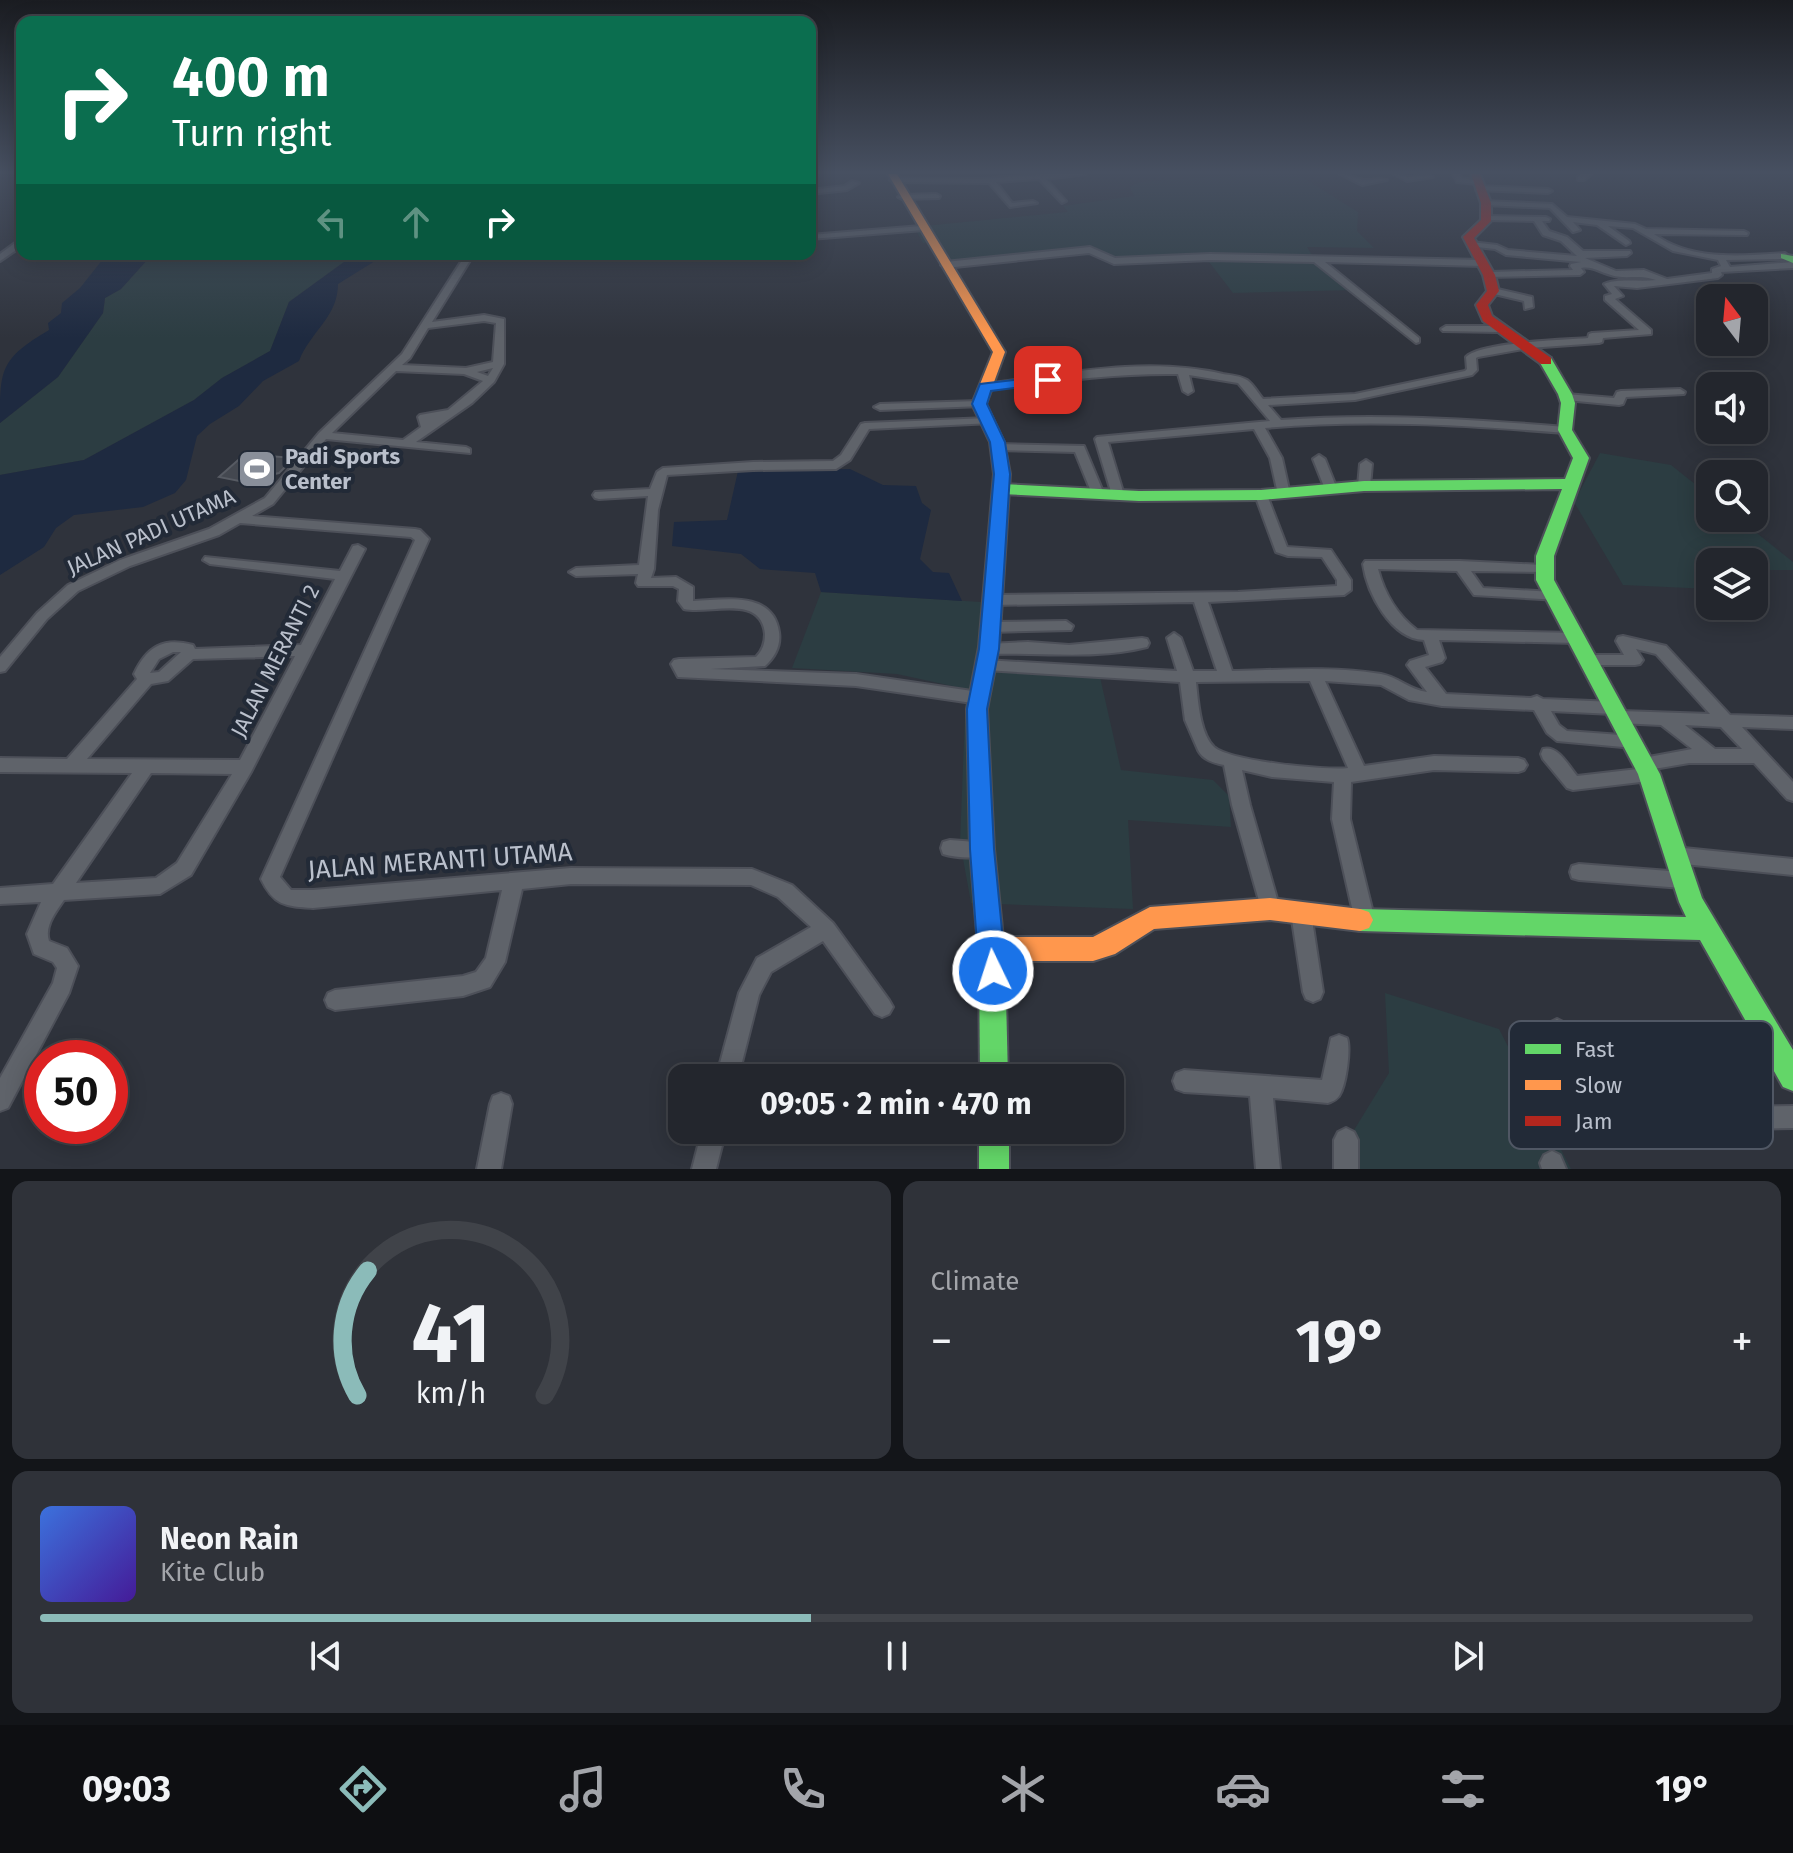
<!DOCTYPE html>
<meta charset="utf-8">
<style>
body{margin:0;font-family:"Fira Sans",sans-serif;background:#2f3239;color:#f1f3f6;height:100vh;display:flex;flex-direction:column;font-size:30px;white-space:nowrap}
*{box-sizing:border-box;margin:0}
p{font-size:26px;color:#a3a5aa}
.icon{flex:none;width:44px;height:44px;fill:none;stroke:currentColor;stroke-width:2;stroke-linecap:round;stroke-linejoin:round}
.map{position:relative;height:1169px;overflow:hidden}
.panel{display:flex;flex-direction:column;gap:12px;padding:12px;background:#131519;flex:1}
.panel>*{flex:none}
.banner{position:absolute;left:16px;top:16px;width:800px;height:244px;border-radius:16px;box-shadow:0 4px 20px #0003,0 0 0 2px #404349;background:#0b6e4f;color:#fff;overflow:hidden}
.needle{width:52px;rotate:344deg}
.controls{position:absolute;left:1696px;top:284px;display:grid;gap:16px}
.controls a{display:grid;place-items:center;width:72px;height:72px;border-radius:16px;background:#23262d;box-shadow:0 4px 20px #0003,0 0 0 2px #404349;font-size:40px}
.speed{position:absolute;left:24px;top:1040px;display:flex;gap:16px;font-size:40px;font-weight:700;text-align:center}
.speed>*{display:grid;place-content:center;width:104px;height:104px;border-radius:50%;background:#23262d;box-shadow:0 4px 20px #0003,0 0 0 2px #404349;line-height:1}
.speed .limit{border:12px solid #d22;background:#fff;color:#111}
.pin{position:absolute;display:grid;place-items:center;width:68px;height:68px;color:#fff;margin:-34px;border-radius:16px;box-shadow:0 4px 12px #0006}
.me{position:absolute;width:88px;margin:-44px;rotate:356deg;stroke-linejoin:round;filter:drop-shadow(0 0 6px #0008)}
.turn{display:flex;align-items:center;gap:28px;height:168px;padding:0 24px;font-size:36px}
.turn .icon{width:104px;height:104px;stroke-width:2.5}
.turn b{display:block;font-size:56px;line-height:68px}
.lanes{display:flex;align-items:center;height:76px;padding:0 24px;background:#0003;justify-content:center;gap:40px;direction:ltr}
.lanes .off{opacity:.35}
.big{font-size:60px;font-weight:700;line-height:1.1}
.panel .widget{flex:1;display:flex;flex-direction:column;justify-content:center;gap:12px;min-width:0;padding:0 28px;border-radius:16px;background:#2f3239}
.panel .dial{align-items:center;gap:0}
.dial svg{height:208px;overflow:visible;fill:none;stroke:#404349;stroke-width:7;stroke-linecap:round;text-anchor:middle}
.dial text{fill:#f1f3f6;stroke:none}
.song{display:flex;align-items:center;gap:24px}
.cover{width:96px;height:96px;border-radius:12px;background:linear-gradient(135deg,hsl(220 70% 55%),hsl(260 70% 35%))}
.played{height:8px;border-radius:4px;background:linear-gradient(90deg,#8bbbb9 45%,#404349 45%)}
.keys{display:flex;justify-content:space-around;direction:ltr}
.heat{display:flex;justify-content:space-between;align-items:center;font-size:44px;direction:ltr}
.panel .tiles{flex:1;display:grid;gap:12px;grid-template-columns:1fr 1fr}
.widget:last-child{grid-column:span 2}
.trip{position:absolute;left:668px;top:1064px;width:456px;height:80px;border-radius:16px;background:#23262d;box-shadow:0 4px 20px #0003,0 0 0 2px #404349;font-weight:700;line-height:80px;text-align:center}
.menu{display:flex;height:128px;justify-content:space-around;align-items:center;background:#0e0f12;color:#a3a5aa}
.menu .icon{width:56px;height:56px}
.menu .current{color:#8bbbb9}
.menu b{font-size:36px;color:#f1f3f6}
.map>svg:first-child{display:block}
</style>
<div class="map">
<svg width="1793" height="1169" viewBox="0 0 1793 1169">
<rect width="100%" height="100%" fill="#2f333c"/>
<!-- green -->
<g fill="#2c3d42">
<path d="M1248,174H1297L1358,212L1357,231L1374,248L1307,247L1315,260L1356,290L1233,293L1206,258L1107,262L1089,252L955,265L939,242L923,243L914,227L1068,212L1063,206L1134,196L1130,187L1140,182Z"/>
<path d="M145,254L347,256L344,262L289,302L270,351L222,378L194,400L84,460L0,475V423L58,377L103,313L105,298L121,289L148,259Z"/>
<path d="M1600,453L1671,465L1710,496V518H1738L1793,562V570H1754V562H1710V569H1699L1710,581V589L1623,585L1574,502Z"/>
<path d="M821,592L997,603L996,664L1098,668L1121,770L1213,780L1229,796L1231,827L1128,820L1133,909L971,903L960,842L966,689L897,674L792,668Z"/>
<path d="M1385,993L1499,1029L1571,1169H1356L1351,1135L1389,1073Z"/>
</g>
<!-- water -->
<g fill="#1e2a40">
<path d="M107,254H145L148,259L121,289L105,298L103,313L58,377L0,423C0,369 0,359 49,330L48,323L61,313L62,303L80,288Z"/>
<path d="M346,254H379L375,261L338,284C338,317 310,332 299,361L263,381L239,406L210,424L197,436L186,480L175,493L143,507L74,515L56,528L44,547L0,575V475L84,460L194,400L222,378L270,351L289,302L344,262Z"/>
<path d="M850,469L883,485L916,486L922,503L931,510L920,559L933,572L949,573L962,601L821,592L815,573L760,569L741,554L672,546L674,522L727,520L738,471Z"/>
</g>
<!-- building -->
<path fill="#444850" stroke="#575b63" stroke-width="2" d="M245,454L294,458L279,473L262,477L254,484L219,477Z"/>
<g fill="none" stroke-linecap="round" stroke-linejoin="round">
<!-- street casing -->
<g stroke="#4d5059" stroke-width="4">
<g id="street">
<path d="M1049,174H1086L1046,179L1066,201L1062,203L1039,179L996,182L1012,203L1033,201L1037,203L1010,207L989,183L894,182L890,180L894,178L981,179Z"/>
<path d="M1340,174C1350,174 1357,180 1366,180C1374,180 1379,178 1387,180L1362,185Z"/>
<path d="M1394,174L1408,177L1429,175L1433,177L1407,181Z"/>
<path d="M1453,174H1460L1462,178L1482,182L1478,184L1457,182Z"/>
<path d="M1583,174H1592L1584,180H1578V176Z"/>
<path d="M852,181L859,183L847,190L810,194V190L845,186Z"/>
<path d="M1479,186L1548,189L1552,191L1548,193L1476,190V186Z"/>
<path d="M936,194L940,196L939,198L902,199L898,197L902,195Z"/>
<path d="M1483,201L1552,204L1567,217L1635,224L1646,229L1744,231L1748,233L1747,235L1654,234C1691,261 1741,256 1785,253L1789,256L1785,259L1726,260L1730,267L1793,262V268L1721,272L1722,275L1718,278L1637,288L1614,286L1623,296L1615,299L1651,330V334L1603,338L1602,342L1599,343L1529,348L1478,357L1476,358L1477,370L1472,375L1355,400L1268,405L1281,420C1376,413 1471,419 1565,427L1571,430L1565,433C1465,425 1364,419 1265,428L1282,458L1290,494L1284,498L1278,494L1270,458L1254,429L1108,442L1124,495L1118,499L1112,495L1095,439L1097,437L1270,421L1238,383L1189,375L1193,391L1188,394L1183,391L1178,374C1113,373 1050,382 985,390L980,387L985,384C1063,374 1146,356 1223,374C1230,375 1241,376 1247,380C1253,384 1258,393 1263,399L1355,394L1465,371L1467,369L1466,357C1481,342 1564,340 1588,338L1589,334L1592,333L1639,330L1605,300V296L1612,294L1604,284C1617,278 1639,282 1656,280C1638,274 1626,280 1611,275C1599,272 1593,266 1581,268L1584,272L1580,275L1486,277L1485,275L1489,272L1573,270L1570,266L1571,264L1581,262L1506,255L1495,249L1468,246V242H1471L1497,245L1508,250L1577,256L1561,241L1543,235L1534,221L1483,220L1482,218L1486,216L1546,217L1550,219L1549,221H1542L1549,231L1567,237L1583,251H1630L1631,253L1627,256L1585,258L1616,271L1644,270L1667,279L1712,273V269L1721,266L1718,260L1673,251L1633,228L1608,226L1629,241L1630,243L1626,245L1597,225L1573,222L1580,230L1573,232L1550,208L1486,205H1483Z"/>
<path d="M19,221H22V230L18,228Z"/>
<path d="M921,226L925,228L924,230L810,239V235Z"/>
<path d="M19,240H22V246L0,261V254Z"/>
<path d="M1090,247L1115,258L1210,254L1483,260L1487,263L1483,266L1325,262L1419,338V342L1416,343L1314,262L1210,260L1114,264L1089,253L945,268L941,265L945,262Z"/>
<path d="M466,254H474L432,322L484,315L504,319V364L494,382L472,403L416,442L466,447L470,449V453L326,439L273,504L252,516L415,529L420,530L429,539L280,877L291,890H313L571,868L752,869L792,885L833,923L889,1000L893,1007L889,1014L882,1017L875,1014L823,941L771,972L759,995L738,1078H716L739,993L757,958L811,927L778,897L751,885L571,884L522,889L505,962L490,987L463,996L335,1010L328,1007L325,1000L328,993L335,990L463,976L476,972L486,958L502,890L313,908C285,906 274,906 261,879L415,540L411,537L240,523L219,535L130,566L78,591L47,619L5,671L0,672V657L37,613L68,585L120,560L209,529L265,498L319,433L402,354ZM484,321L496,323L493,362L466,368L402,365L410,358L428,328ZM493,368L488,376L477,372ZM396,371L464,374L483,381L448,410L420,415L418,417L421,427L403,440L332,433Z"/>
<path d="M1493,288L1532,297L1533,307L1525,309L1524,301L1490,293V289Z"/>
<path d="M1446,326H1499L1504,329L1499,332L1443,331L1441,329Z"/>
<path d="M1680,389L1685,392L1684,394L1626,397L1623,404L1619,405L1566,400L1561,397L1566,394L1614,398L1617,392L1621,391Z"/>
<path d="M979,401L983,402V406L880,410L874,407L880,404Z"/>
<path d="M988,418L992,419V423L869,429L850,460L836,469L753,470L667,475L658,510L654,569L651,578L676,577L693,587V601C723,600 773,590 779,632C781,645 775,657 765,666L711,669L856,674L979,692L985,694L987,698L985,702L979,704L856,686L678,677L671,664L674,660L679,659L756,657C763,650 765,643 765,634C761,593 709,615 684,609L678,601L679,589L673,586H638L636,583L638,574L576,576L569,572L576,568L639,565L648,496L599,499L595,498L593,495L595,492L650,489L657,472L663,468L753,462L833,461L841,455L861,424L865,423Z"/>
<path d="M998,444L1084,446L1104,494L1098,498L1092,494L1075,452L994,450L992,448Z"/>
<path d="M1319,455L1325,459L1337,489L1335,492L1331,493L1325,489L1313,459Z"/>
<path d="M1366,460L1372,464L1370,486L1364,490L1358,486L1360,464Z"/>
<path d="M1261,491L1267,495L1287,547L1331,550L1351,580V590L1344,595L1208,602L1232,671C1282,670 1332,666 1381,674C1398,677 1410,690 1427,692L1407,665L1410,661L1429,655L1424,640C1391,639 1367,593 1363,564L1365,561H1460L1543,565L1548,566L1550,569L1548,572L1471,571L1483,588L1554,592L1559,594L1561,597L1559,600L1474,595L1457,571L1378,569C1384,592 1397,615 1417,630L1577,633L1584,638L1577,643L1439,640L1445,658L1442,662L1425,667L1446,694L1531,698L1537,696L1543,699L1615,702L1621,704L1623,708L1621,711L1710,714L1656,654L1636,649L1643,660L1640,664L1635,665H1590L1585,664L1582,660L1585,656L1590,655H1624L1616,641L1618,637L1623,636L1666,646L1730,715L1793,717V729L1742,727L1793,782V801L1787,799L1754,763H1689L1654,769L1658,774L1655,779L1649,781L1573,790L1567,788L1543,759L1541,754L1543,749C1558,745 1568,765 1577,776L1638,769L1635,764L1638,759L1692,749L1661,725L1619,723L1613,721L1611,717L1613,714L1551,711L1559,725L1567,731L1634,736L1640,738L1642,742L1640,746L1634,748L1557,741L1547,733L1534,710L1442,706L1409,700L1381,685L1325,681L1364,766L1434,756L1518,758L1524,760L1527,765L1524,770L1518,772L1434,770L1351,782L1350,819L1375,921L1372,927L1365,930L1358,927L1355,921L1332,819L1334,782L1272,777L1242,770L1250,805L1280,909L1277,915L1270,918L1263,915L1232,805L1224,765C1214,763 1203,760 1198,750L1185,720L1180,682L985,670L980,669L977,665L980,661L985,660L1177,671L1167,638L1174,633L1181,638L1193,671H1217L1194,602L992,605L985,600L992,595L1238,592L1337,586V580L1322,557L1288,556L1276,552L1255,495ZM1310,681L1348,768C1326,771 1230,761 1214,747C1200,734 1198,701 1196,682ZM1685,725L1721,727L1742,749H1715Z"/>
<path d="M358,545L365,549L251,772L191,875L160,894L64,900C56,912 44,926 49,941L67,948L78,966L69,993L8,1108L0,1111V1078L53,983L57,968L53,962L34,954L27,934L41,902L0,904V888L53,884L132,773L0,772V758L67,759L137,679L134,674C147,646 164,637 193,645L195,649L301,645L335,579L210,564L203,560L205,557L340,571L353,546ZM173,652H181L159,672L150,673L159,659ZM295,656L240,760L87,759L151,684L168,681L193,659ZM151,773L232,774L177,863L156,878L76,883Z"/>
<path d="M1066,621L1073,626L1071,630L990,632L983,627L990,622Z"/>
<path d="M1142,638L1147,639L1149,643L1147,647C1096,660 1041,652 989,654L984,653L981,649L984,645L989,644L1028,642L1069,645Z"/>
<path d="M950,840L989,843L991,849L989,855C976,859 956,858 943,854L941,848L943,842Z"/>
<path d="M1674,847L1793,859V875L1674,863L1667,861L1665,855L1667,849Z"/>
<path d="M1579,864L1682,872L1689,874L1691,880L1689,886L1682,888L1579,880L1572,878L1570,872L1572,866Z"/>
<path d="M1301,904L1308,907L1311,913L1323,992L1320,999L1313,1002L1306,999L1303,992L1291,913L1294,907Z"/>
<path d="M1557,1019L1565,1023L1603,1073L1668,1075L1676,1078L1702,1107L1793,1106V1128L1697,1130L1689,1127L1663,1097L1597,1095L1589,1092L1549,1037L1546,1030L1549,1023Z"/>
<path d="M1339,1035L1347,1038C1351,1049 1346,1086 1339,1096C1335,1101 1333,1101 1328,1103L1273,1098L1280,1169H1256L1250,1096L1184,1092L1176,1089L1173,1081L1176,1073L1184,1070L1322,1080L1331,1038Z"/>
<path d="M501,1093L509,1096L512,1104L501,1169H477L490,1104L493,1096Z"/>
<path d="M1346,1128L1354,1132L1358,1140V1169H1334V1140L1338,1132Z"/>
<path d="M702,1130H726L716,1169H692Z"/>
<path d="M1552,1151L1560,1155L1566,1169H1542L1540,1163L1544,1155Z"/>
</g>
</g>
<!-- fast casing -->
<g stroke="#4d5059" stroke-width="4">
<g id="fast">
<path d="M1781,254L1793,256V263L1781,258Z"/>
<path d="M1546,357L1551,358L1572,394L1575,403L1572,430L1589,458L1554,556V580L1660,774L1702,898L1793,1050V1091L1783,1087L1700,940L1360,931L1351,928L1347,920L1351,912L1360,909L1686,917L1679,902L1638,774L1536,580V556L1562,489L1364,491L1261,500L1139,501L1001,494L993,489L1001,484L1139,491L1261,490L1364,481L1565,479L1573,458L1558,430L1561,403L1558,394L1539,361Z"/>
<path d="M992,946L1001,949L1005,958L1008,1078H980L979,958L983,949Z"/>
<rect x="979" y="1130" width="30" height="39"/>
</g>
</g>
<!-- slow casing -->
<g stroke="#4d5059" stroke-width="4">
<g id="slow">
<path d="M888,174H897L1005,352L986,404L1004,442L1010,474L999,647L996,652H982L979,647L994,474L990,442L972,404L993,352Z"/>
<path d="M1270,898L1360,909L1369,912L1373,920L1369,928L1360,931L1270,920L1154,929L1115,954L1093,961H992L983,957L979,949L983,941L992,937H1093L1150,907Z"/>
</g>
</g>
<!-- jam casing -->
<g stroke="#4d5059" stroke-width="4">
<g id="jam">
<path d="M1471,174H1480L1491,203V221L1474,238L1495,275L1499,291L1488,305L1492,316L1551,358V364H1541L1483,321L1476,305L1487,291L1483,275L1463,237L1481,220V203Z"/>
<path d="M989,640L996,642L999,647L987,709L994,849L1005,958L1001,967L992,970L983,967L979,958L970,849L967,709L979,647L982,642Z"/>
</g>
</g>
<!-- street -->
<use href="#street" fill="#5f636a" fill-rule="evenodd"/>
<!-- fast -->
<use href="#fast" fill="#63d668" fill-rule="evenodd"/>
<!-- slow -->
<use href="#slow" fill="#ff974d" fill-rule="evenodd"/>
<!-- jam -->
<use href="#jam" fill="#b3261e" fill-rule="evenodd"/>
</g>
<!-- sky -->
<linearGradient id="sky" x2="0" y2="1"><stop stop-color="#1a1c21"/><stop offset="0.51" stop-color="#475061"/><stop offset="1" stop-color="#475061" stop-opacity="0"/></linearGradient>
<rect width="1793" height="338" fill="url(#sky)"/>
<!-- route -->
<path fill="#1a73e8" stroke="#114b97" stroke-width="2" d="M1048,376L1053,377V383L991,391L987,404L1005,442L1010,474L999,649L987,709L994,849L1006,971L1002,980L993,983L983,980L979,971L970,849L967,709L979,649L994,474L990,442L972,404L980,384Z"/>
<!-- icons -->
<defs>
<g id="stadium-square" transform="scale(2)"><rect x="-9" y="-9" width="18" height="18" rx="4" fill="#898f9a" stroke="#222a37"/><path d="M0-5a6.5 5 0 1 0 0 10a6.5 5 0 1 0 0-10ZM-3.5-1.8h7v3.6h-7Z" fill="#fff"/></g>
</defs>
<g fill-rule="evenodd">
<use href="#stadium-square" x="257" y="469"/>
</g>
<g text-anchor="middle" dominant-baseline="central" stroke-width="8" stroke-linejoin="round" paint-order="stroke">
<!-- poi labels -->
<g font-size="22" font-weight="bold" fill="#bac0cc" stroke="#222a37" text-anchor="start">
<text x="285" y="456">Padi Sports<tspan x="285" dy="25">Center</tspan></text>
</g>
<!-- street labels -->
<g font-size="22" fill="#bac0cc" stroke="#222a37">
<text transform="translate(151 532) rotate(-24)">JALAN PADI UTAMA</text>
<text transform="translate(275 661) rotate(-63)">JALAN MERANTI 2</text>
</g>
<!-- near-street labels -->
<g font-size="26" fill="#bac0cc" stroke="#222a37">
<text transform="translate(440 861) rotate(-4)">JALAN MERANTI UTAMA</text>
</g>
</g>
<!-- legend -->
<rect x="1509" y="1021" width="264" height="128" rx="12" fill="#222a37" stroke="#505764" stroke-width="2"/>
<rect x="1525" y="1044" width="36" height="10" fill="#63d668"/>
<rect x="1525" y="1080" width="36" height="10" fill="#ff974d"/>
<rect x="1525" y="1116" width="36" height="10" fill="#b3261e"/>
<g font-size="22" fill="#bac0cc">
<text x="1575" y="1057">Fast</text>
<text x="1575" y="1093">Slow</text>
<text x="1575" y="1129">Jam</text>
</g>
</svg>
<div class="controls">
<a><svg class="needle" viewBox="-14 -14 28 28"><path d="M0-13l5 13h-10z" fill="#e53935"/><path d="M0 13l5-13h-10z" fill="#a3a5aa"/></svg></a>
<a><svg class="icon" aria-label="sound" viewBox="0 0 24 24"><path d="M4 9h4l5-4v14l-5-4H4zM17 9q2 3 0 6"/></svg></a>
<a><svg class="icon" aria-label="search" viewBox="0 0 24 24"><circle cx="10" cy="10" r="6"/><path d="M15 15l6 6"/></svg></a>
<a><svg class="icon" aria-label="layers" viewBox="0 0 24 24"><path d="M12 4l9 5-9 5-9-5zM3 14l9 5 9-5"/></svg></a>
</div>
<div class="speed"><div class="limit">50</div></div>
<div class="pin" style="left:1048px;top:380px;background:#d93025"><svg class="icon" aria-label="arrive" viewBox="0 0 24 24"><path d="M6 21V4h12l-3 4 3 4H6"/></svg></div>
<svg class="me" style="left:993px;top:971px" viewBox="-20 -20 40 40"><circle r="17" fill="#1a73e8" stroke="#fff" stroke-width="3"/><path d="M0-11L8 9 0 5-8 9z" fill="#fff"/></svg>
<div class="trip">09:05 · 2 min · 470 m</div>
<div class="banner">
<div class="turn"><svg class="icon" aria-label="right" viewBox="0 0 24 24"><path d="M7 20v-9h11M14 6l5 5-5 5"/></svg><div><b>400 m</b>Turn right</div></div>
<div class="lanes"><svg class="icon off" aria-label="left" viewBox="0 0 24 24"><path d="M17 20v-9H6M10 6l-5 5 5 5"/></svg><svg class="icon off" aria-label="ahead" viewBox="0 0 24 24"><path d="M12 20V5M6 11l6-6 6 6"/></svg><svg class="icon" aria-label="right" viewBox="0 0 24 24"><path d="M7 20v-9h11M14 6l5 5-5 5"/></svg></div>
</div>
</div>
<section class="panel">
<div class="tiles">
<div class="widget dial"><svg viewBox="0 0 100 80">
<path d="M14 69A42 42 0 1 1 86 69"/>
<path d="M14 69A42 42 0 0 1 18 21" stroke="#8bbbb9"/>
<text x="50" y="56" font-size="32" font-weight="700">41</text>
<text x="50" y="72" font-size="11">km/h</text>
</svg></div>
<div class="widget"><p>Climate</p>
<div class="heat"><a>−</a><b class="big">19°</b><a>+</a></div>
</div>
<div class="widget">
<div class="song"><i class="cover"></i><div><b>Neon Rain</b><p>Kite Club</p></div></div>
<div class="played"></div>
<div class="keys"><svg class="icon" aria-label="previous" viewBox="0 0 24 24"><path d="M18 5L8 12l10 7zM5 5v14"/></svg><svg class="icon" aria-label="pause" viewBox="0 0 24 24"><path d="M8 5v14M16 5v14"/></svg><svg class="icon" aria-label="next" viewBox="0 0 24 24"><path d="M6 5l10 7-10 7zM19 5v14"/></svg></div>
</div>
</div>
</section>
<nav class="menu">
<b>09:03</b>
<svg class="icon current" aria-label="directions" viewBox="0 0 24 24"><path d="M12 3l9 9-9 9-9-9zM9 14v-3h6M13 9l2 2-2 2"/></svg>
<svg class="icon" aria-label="music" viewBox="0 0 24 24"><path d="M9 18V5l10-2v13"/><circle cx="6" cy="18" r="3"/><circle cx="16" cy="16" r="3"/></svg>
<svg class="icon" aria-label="phone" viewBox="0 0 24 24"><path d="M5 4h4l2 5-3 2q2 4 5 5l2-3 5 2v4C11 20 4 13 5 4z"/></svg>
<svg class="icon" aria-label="climate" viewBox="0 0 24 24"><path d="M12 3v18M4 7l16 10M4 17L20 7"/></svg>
<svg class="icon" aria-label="car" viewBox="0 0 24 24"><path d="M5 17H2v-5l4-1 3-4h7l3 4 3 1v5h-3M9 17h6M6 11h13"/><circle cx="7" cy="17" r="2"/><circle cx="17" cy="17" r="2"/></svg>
<svg class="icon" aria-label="filters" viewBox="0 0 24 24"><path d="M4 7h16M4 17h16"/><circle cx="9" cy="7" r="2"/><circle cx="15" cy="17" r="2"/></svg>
<b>19°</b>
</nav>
